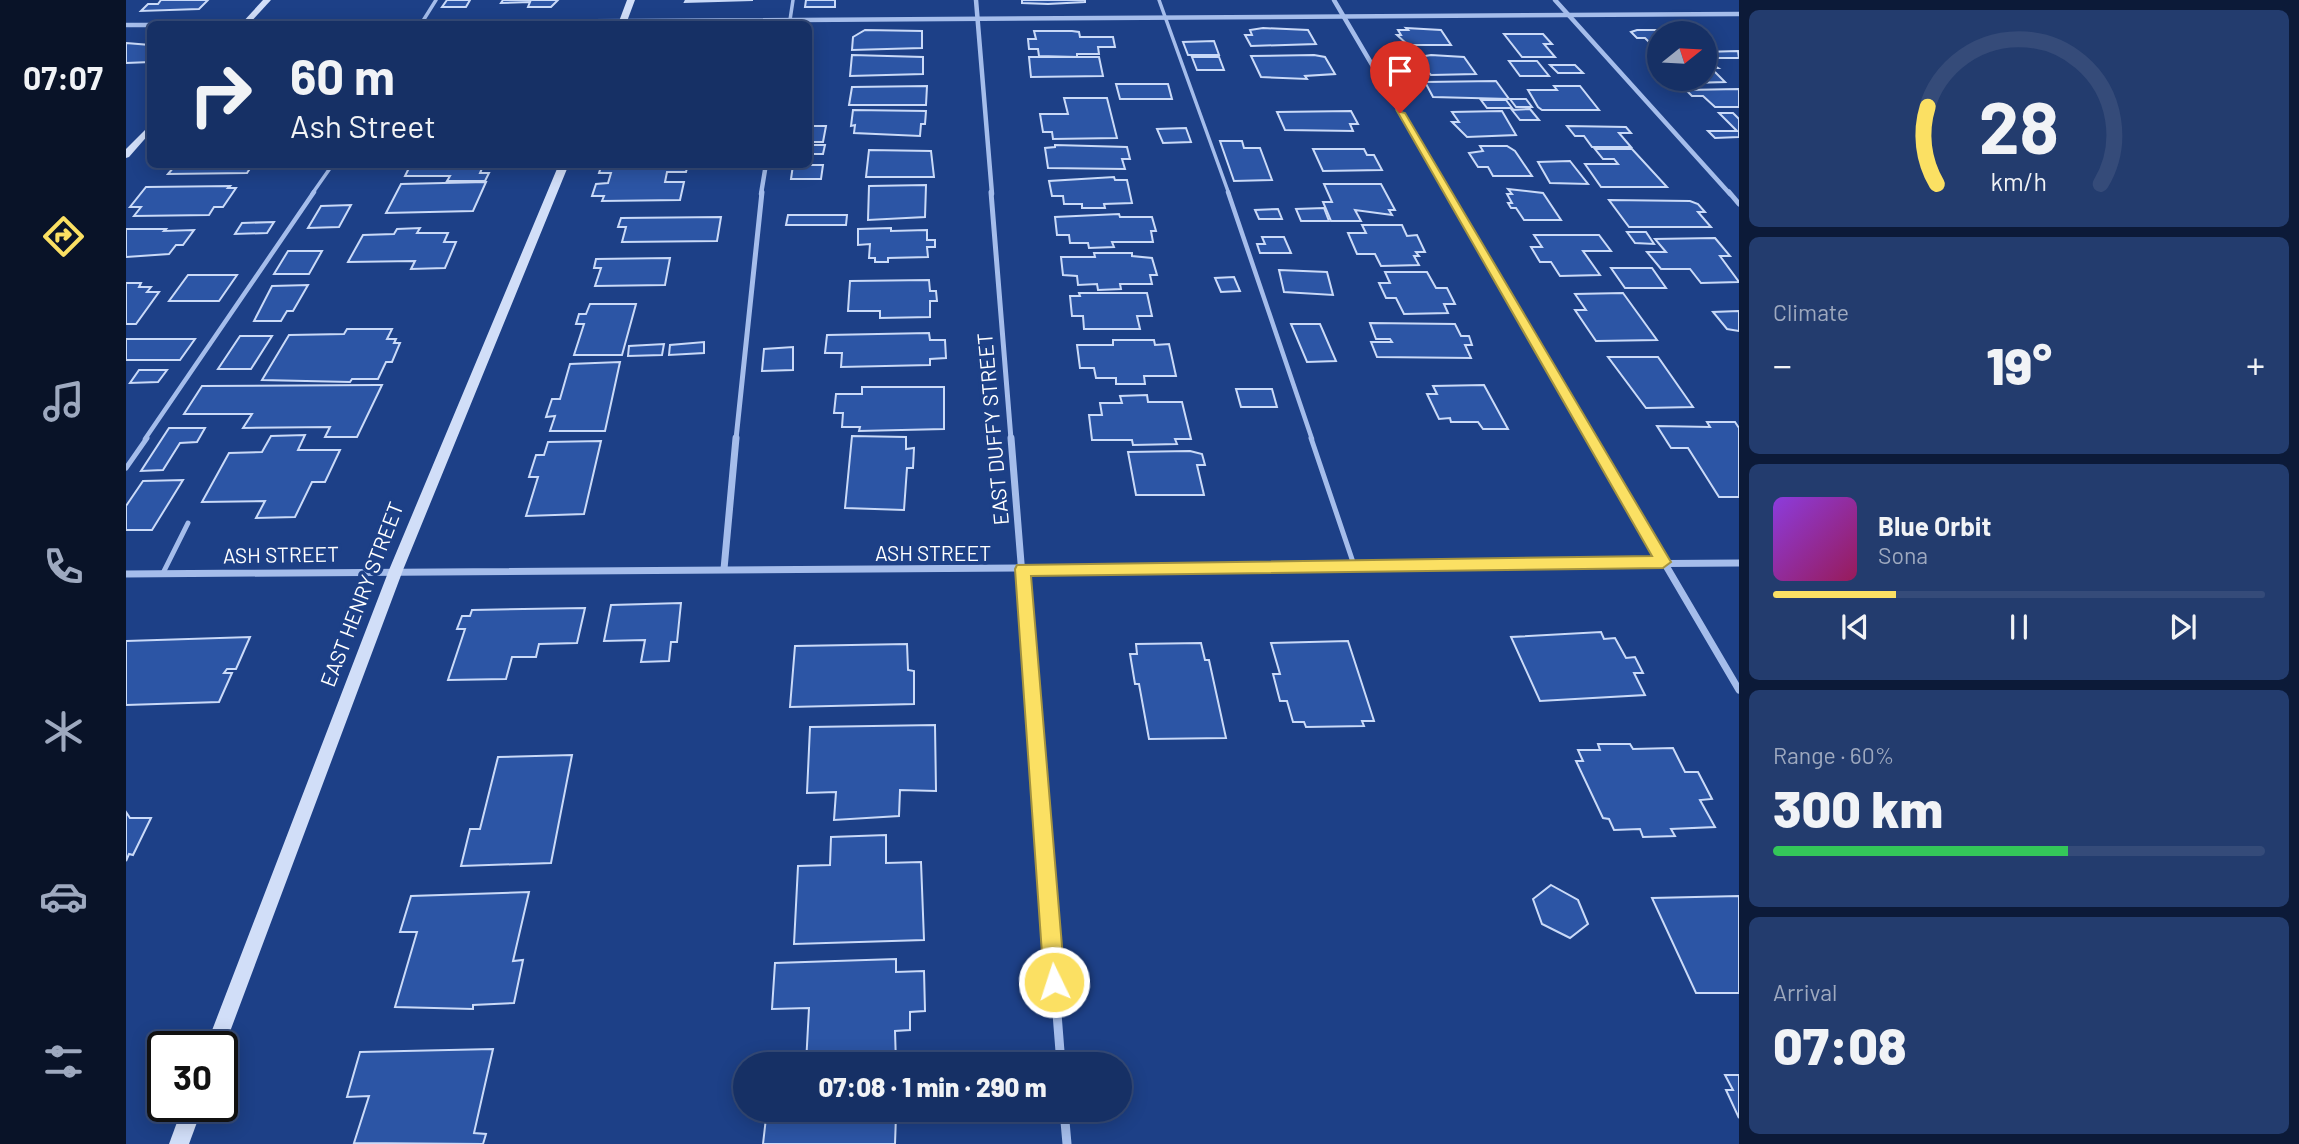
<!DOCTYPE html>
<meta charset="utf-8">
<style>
body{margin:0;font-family:Barlow,sans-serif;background:#233c6e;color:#f1f3f6;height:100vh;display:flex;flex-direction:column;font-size:26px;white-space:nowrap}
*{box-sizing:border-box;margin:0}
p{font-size:23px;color:#9ea9bf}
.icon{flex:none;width:38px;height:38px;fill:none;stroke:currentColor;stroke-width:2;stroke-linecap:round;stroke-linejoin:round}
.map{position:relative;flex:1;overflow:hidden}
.drawer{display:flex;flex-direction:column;gap:10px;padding:10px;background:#0c1a38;width:560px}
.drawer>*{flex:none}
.top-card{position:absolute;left:21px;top:21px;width:665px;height:147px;border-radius:10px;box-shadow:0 4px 18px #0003,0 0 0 2px #354b79;background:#163065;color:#f1f3f6;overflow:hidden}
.needle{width:46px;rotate:72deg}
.fabs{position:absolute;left:1521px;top:21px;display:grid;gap:14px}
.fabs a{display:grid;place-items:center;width:70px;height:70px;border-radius:50%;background:#163065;box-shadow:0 4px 18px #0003,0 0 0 2px #354b79;font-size:35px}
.speed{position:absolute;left:21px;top:1031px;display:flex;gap:14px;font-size:35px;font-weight:700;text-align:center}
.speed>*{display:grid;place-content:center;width:91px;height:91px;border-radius:50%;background:#163065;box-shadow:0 4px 18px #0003,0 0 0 2px #354b79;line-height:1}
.speed .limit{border:4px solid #111;border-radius:10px;background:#fff;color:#111}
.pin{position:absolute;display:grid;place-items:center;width:60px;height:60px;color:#fff;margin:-72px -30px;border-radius:50% 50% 50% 0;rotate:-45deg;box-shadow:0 0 7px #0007}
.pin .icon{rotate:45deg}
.me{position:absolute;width:77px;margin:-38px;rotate:356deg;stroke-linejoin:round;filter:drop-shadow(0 0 5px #0008)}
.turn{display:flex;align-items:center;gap:24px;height:147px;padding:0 28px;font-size:32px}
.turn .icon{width:91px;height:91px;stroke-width:2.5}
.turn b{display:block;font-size:49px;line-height:60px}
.big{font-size:52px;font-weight:800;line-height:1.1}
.drawer .widget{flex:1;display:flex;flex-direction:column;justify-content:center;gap:10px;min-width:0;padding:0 24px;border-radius:10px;background:#233c6e}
.drawer .dial{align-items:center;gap:0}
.dial svg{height:182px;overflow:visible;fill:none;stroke:#354b79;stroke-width:7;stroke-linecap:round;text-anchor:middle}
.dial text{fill:#f1f3f6;stroke:none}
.song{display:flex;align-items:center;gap:21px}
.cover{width:84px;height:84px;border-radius:10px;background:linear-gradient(135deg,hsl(270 70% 55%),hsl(330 70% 35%))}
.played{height:7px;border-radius:4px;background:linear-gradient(90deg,#fbe063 25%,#354b79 25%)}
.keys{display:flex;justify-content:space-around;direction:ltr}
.heat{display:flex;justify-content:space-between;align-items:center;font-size:38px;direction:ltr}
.charge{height:10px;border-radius:5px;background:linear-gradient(90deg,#34c759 60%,#354b79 0)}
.trip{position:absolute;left:607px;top:1052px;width:399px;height:70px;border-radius:35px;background:#163065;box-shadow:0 4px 18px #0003,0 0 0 2px #354b79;font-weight:800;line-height:70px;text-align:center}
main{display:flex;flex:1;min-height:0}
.dock{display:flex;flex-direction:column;width:126px;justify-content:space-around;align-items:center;background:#091328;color:#9ea9bf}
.dock .icon{width:49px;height:49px}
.dock .current{color:#fbe063}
.dock b{font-size:32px;color:#f1f3f6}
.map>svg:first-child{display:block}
</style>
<main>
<nav class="dock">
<b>07:07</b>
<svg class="icon current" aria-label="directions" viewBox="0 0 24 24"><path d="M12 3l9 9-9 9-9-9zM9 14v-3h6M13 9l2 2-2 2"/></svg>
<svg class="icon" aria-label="music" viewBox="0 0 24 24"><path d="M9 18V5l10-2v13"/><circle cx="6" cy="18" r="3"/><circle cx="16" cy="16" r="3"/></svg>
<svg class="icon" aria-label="phone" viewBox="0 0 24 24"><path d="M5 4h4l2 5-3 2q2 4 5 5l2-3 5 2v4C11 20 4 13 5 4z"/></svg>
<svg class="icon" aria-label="climate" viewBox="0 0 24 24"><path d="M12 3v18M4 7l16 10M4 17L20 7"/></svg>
<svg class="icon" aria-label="car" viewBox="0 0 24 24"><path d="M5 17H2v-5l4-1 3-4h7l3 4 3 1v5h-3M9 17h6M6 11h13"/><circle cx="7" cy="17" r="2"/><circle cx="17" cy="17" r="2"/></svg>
<svg class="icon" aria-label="filters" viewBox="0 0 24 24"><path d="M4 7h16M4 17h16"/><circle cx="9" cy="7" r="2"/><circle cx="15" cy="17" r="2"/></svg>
</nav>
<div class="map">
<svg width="1613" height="1144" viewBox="0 0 1613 1144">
<rect width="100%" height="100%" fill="#1d4087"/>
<!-- building -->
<g fill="#2c55a5" stroke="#cadaf8" stroke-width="2">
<path d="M35,0H82L73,9L15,11L22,4H32Z"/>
<path d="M321,0H344L340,7H316Z"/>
<path d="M377,0H432L425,7H402L404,2L375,3Z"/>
<path d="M560,0H627L559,2Z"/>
<path d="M680,0H709V7H679Z"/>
<path d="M896,0H959V2L922,4L896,3Z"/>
<path d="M1137,28L1182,30L1190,44L1125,46L1119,35H1126L1124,30Z"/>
<path d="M1280,28L1315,30L1325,45H1282L1271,35H1275L1272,30H1282Z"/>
<path d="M739,30L796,31V48L726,50L727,37Z"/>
<path d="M1511,30H1564L1567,33H1533V47H1528L1519,38H1511L1505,32Z"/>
<path d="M908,31H946L953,32L954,37H987L989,47H972L973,54H951V57L913,56L912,49H903L902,39H910Z"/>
<path d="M1378,34H1417L1426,44H1418L1429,57H1396Z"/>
<path d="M1088,41L1093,55H1062L1057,42Z"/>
<path d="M0,43L24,45V62L0,63Z"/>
<path d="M1612,51L1613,58H1584L1578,52Z"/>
<path d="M726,55L797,57V74L724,76Z"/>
<path d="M1188,55L1199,57L1209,74L1179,76L1181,79L1135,77L1125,56Z"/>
<path d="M1305,55L1338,57L1350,74L1305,75L1293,63H1297L1293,57Z"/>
<path d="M903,57H973L977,76L905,77Z"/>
<path d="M1066,57H1093L1098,70H1071Z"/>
<path d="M1578,59L1592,68H1585L1599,82L1564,83L1560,79H1578Z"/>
<path d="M1383,61H1411L1423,76H1394Z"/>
<path d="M1424,65H1449L1457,73H1432Z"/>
<path d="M1370,81L1383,99L1307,97L1299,82Z"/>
<path d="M990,84H1042L1046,99H994Z"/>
<path d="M801,86L800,105H723L726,87Z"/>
<path d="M1428,86H1454L1473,110H1416L1412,107L1402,90H1431Z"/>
<path d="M1613,89V107H1589L1577,96H1566L1560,90Z"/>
<path d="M938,98H981L991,138L927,139L926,132H917L914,114H942Z"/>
<path d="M1384,99H1400L1406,107H1390Z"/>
<path d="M1355,100H1380L1386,108H1361Z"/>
<path d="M1404,109L1413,120H1394L1386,110Z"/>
<path d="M727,110L800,111L799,124H795L794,136L728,133L729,125L725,126Z"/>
<path d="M1225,111L1232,124H1224L1227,131L1159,130L1151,112Z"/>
<path d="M1376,111L1390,135L1341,137L1326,122H1333L1326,112Z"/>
<path d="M1593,113H1607L1613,119V137L1589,138L1582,131H1611Z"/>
<path d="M682,126H700L697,142H682Z"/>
<path d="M1441,126L1500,127L1505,133H1493L1505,147H1466L1458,136H1449Z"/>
<path d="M1060,128L1065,142L1037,143L1031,129Z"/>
<path d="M1094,141H1116L1118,148H1134L1146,180L1108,181Z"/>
<path d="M682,145H699L697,154H682Z"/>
<path d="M929,145L1001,147L1004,159H996L999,169L922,168L919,148L929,147Z"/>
<path d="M1354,146H1381L1389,151L1406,176H1367L1362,167H1352L1343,153L1357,151Z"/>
<path d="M1187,149H1238L1241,155H1248L1256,170L1197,171Z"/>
<path d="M1469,149H1506L1541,187H1475L1459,164H1492L1488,159H1477Z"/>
<path d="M743,150L805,151L808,177H740Z"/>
<path d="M1444,161L1462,184L1424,183L1412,162Z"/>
<path d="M41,164H127L121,173L42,174L48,167H39Z"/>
<path d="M285,164H358L354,173H363L359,181H321L324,176H279Z"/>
<path d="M476,164H562L560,172H541L539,182H558L554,200L476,201L478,196H466L470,184L482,183L485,173H473Z"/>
<path d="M667,165H697L695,179H665Z"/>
<path d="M988,177L989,180H1001L1006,203L978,204L979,208H956V204H938L937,196H926L923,181Z"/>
<path d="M360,182L347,211L260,213L275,184Z"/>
<path d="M1198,184H1255L1269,210H1263L1266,215L1229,210L1235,221H1205L1197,202H1206Z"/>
<path d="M800,185L799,217L742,220L743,186Z"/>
<path d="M104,186L102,188H110L97,207H88L83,215L8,216L15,207H4L20,187Z"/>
<path d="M1382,189L1417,193L1435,220H1398L1390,208H1385L1382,203H1386L1381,194H1386Z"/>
<path d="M1483,200L1564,201L1572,204L1579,212H1572L1585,227H1503Z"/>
<path d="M225,205L213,227L182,228L195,206Z"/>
<path d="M1198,208L1203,221H1175L1170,209Z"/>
<path d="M1152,209L1156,219H1133L1129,210Z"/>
<path d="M993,214L994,217H1026L1030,231H1025L1027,242H986L988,247L963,248L962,243H944L943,235H931L929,217Z"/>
<path d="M662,215H721L720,225H660Z"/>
<path d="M595,217L591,241L496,242L500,227H492L495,218Z"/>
<path d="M148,222L141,233L109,234L116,223Z"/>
<path d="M1236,225H1276L1281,236L1291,235L1299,252H1290L1293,256H1288L1293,265L1255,266L1249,254H1231L1222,233H1240Z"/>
<path d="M294,228L291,233H322L318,242H330L319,268L285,269L289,261L222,262L237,235L268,234L271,229Z"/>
<path d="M765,228V231L801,230V240H809V247H801L802,257L762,258V262H749V258H743L744,244L732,245V229Z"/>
<path d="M0,229H40L38,231L68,230L57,245H50L43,254L0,257Z"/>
<path d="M1501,232H1520L1528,244L1509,243Z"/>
<path d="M1408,235H1473L1485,251H1457L1474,275L1434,276L1425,262H1414L1405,247H1416Z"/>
<path d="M1136,237H1158L1165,253H1134L1131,244H1139Z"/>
<path d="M1589,238L1604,256H1594L1613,282L1575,283L1564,269H1535L1521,252H1540L1529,239Z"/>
<path d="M162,251H196L183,274H148Z"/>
<path d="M968,253H1006V256L1026,258L1031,275H1024L1026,284H994L995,289L972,290L971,284L952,285L951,276L937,275L935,257H969Z"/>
<path d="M544,258L539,285L469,286L475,268H468L470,259Z"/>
<path d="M1485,268H1526L1540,288H1499Z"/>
<path d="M1153,270L1201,272L1207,295L1158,292Z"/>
<path d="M1259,272H1301L1310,288H1321L1329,304H1318L1322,313L1278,314L1270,298H1260L1253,283H1264Z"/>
<path d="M62,275H111L93,301H43Z"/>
<path d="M1108,277L1114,291L1095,292L1089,278Z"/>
<path d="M803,280L804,291H810L811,301H804V317L754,318V311H722L724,281Z"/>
<path d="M0,283H15L13,287H25L21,292H33L10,324H0Z"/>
<path d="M182,285L167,311H161L155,321H128L146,286Z"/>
<path d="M953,293H1021L1026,316H1011L1014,329H958L957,316H946L944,296H954Z"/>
<path d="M1497,293L1531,340L1470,341L1449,310H1460L1449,294Z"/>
<path d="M464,304H510L496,355H448L458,324H450L453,314H460Z"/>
<path d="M1613,311V331L1601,329L1587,312Z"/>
<path d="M1244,323L1329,324L1335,336H1343L1346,345H1339L1345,358L1251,357L1245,342H1266L1264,339H1250Z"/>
<path d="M1165,324H1194L1210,361L1181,362Z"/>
<path d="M221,329H266L261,339H270L268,343H274L266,362H260L252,379H226L224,382L136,380L163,335L218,334Z"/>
<path d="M803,333L804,340H819L820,358L804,359V365L715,367L716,353H699L701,335Z"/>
<path d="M114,336H146L125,369H92Z"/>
<path d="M0,339H69L54,360H0Z"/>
<path d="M987,340H1028L1029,345L1043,344L1050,376H1018L1019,384H990V378H970L968,368H954L951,345H987Z"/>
<path d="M578,342V353L543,355L544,345Z"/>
<path d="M538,344L536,355L502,356L503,346Z"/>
<path d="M667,347V370L636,371L638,349Z"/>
<path d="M1482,357H1532L1567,407L1520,408Z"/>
<path d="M494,362L479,431H424L429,416L420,417L426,399H434L444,364Z"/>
<path d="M13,370H41L32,382L4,383Z"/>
<path d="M251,385H256L231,437H199L204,427L117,428L126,414H58L76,386Z"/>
<path d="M1358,385L1382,429H1357L1352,422H1325L1324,418L1313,419L1301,394H1311L1307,386Z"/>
<path d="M736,387H818V429L733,431L734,427H716L717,413H708L710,394H736Z"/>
<path d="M1110,389H1146L1151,407H1115Z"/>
<path d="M1021,395L1022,402H1056L1065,439H1049L1051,444L1007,445L1006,440H966L963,415H976L974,403H996L994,396Z"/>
<path d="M1581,422H1609L1613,428V497H1593L1562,448H1545L1531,426L1584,427Z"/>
<path d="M43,428H79L71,442L54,443L37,470L15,471Z"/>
<path d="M179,435L172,450H214L199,482H186L169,517L130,518L139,501L76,502L103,453L136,452L145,436Z"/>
<path d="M726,436L780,437V449L788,448L787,468H781L778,510L719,508Z"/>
<path d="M475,441L458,514L400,516L412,477H403L410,455H418L422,442Z"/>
<path d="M1064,451L1076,454L1079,465H1071L1078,495H1010L1002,452Z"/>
<path d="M57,480L26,530H0V506L17,481Z"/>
<path d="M555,603L551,642H545L543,661L515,662L519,640L478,641L485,605Z"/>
<path d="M459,608L451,643L413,644L410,657H386L380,679L322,680L339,629H331L336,616H344L346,610Z"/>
<path d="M1475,632L1478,639L1489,638L1500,658L1509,657L1517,673H1508L1519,695L1414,701L1385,637Z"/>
<path d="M124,637L110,669H101L98,673H106L93,702L0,705V641Z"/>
<path d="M1222,641L1248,721H1236L1238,726L1180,727L1178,722H1167L1161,701H1154L1147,674H1154L1145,643Z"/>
<path d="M1075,643L1079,660H1083L1100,738L1023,739L1013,684H1009L1004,654H1011L1010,644Z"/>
<path d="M781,644L782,670L788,671V704L664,707L669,646Z"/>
<path d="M809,725L810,791L774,790L773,816L708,820L710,792L681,793L684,727Z"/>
<path d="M1472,744H1504L1507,749L1547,748L1559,772H1572L1586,799L1574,800L1589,827L1545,829L1549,836L1517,837L1514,829L1488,830L1483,819L1477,818L1450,761H1457L1452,750H1474Z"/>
<path d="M446,755L425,863L335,866L344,829H354L372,757Z"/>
<path d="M0,812L4,818H25L7,855L3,854L0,861Z"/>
<path d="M760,835V863L795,862L798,940L668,944L672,866L704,865L705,837Z"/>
<path d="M1425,885L1452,900L1462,924L1444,938L1416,924L1407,899Z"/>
<path d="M403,892L387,961L397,960L388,1003L347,1005V1009L269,1007L291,932H274L285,896Z"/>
<path d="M1613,896V993H1570L1526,898Z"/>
<path d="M770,959V972L798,971L799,1011L784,1012V1030L769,1031L770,1064H680L683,1008L646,1009L649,963Z"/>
<path d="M367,1049L348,1133L360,1134L357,1144L228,1143L243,1096L221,1097L234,1052Z"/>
<path d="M1599,1075H1613V1118L1600,1090H1607Z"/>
<path d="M734,1111V1115H770L769,1144H637L640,1118Z"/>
</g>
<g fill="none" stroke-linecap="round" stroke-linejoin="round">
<!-- service-far2 -->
<g stroke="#a5bdeb" stroke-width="3.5">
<path d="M1033,0L1103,194"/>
<path d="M664,20L667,0"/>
<path d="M295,24L310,0"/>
<path d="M186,194L207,164"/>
</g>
<!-- service-far1 -->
<g stroke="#a5bdeb" stroke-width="4.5">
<path d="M1102,192L1186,439"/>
<path d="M19,439L188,192"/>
</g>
<!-- service -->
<g stroke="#a5bdeb" stroke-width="5">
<path d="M1185,438L1228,565"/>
<path d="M0,468L21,438"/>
<path d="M37,573L62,523"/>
</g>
<!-- minor-far3 -->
<g stroke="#a5bdeb" stroke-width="4.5">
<path d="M850,0L866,194"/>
<path d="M1208,0L1322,194"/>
<path d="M1429,0L1604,194"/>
<path d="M25,24L1613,14"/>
<path d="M0,25H24"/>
<path d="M635,194L640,164"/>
</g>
<!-- minor-far2 -->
<g stroke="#a5bdeb" stroke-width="5">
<path d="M865,192L885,439"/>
<path d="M1321,192L1466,439"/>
<path d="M1603,192L1613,204"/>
<path d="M610,439L636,192"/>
</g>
<!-- minor-far1 -->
<g stroke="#a5bdeb" stroke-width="7">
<path d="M885,438L910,750"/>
<path d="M1465,438L1613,690"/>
<path d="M598,569L610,438"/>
<path d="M0,574L1613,563"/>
</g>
<!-- minor -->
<g stroke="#a5bdeb" stroke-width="9">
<path d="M910,749L935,1064"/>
<path d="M938,1110L941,1144"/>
</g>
<!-- secondary -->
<g fill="#d1def8" fill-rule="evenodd">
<path d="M137,0H145L123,24H115Z"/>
<path d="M501,0H509L500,24H492Z"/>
<path d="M24,125V133L3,157L0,158V149Z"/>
<path d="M433,164H443L277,570L96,1053V1046H80L263,570Z"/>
<path d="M57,1106H77L63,1144H43Z"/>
</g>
</g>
<!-- route -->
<path fill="#fbe063" stroke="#a39240" stroke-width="2" d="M1271,111L1279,113L1545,562L1537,568L905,576L939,982L936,989L928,992L921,989L918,982L889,569L891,565L1526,556Z"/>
<g text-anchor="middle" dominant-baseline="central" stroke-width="7" stroke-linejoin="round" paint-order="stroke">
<!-- street labels -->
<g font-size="21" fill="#fff" stroke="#1d4087">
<text transform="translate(866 429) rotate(-95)">EAST DUFFY STREET</text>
<text x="807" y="552">ASH STREET</text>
<text transform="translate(155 554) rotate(-1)">ASH STREET</text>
<text transform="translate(235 594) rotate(-69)">EAST HENRY STREET</text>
</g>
</g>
</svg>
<div class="fabs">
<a><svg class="needle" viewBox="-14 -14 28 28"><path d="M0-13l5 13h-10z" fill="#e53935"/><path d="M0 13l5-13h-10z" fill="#9ea9bf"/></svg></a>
</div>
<div class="speed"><div class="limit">30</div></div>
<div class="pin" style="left:1274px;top:113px;background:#d93025"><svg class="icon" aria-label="arrive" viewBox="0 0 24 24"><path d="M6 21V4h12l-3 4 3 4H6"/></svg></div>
<svg class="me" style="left:928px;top:982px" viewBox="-20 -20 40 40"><circle r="17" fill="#fbe063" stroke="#fff" stroke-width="3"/><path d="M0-11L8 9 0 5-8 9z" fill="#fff"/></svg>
<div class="trip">07:08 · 1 min · 290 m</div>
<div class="top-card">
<div class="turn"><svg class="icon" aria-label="right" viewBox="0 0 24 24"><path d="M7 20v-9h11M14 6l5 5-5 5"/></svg><div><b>60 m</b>Ash Street</div></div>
</div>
</div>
<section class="drawer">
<div class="widget dial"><svg viewBox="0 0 100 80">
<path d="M14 69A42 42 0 1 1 86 69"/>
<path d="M14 69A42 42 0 0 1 10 35" stroke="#fbe063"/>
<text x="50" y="56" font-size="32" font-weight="700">28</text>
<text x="50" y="72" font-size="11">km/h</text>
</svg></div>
<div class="widget"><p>Climate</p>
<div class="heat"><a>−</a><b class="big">19°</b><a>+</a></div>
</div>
<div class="widget">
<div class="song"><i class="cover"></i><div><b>Blue Orbit</b><p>Sona</p></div></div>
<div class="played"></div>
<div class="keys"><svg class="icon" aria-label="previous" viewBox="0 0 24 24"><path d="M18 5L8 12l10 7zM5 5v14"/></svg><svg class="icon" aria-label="pause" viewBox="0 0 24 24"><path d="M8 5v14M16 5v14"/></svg><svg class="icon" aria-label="next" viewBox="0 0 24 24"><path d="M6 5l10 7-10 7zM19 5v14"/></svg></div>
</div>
<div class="widget"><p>Range · 60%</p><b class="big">300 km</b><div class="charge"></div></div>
<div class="widget"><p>Arrival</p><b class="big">07:08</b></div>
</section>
</main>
